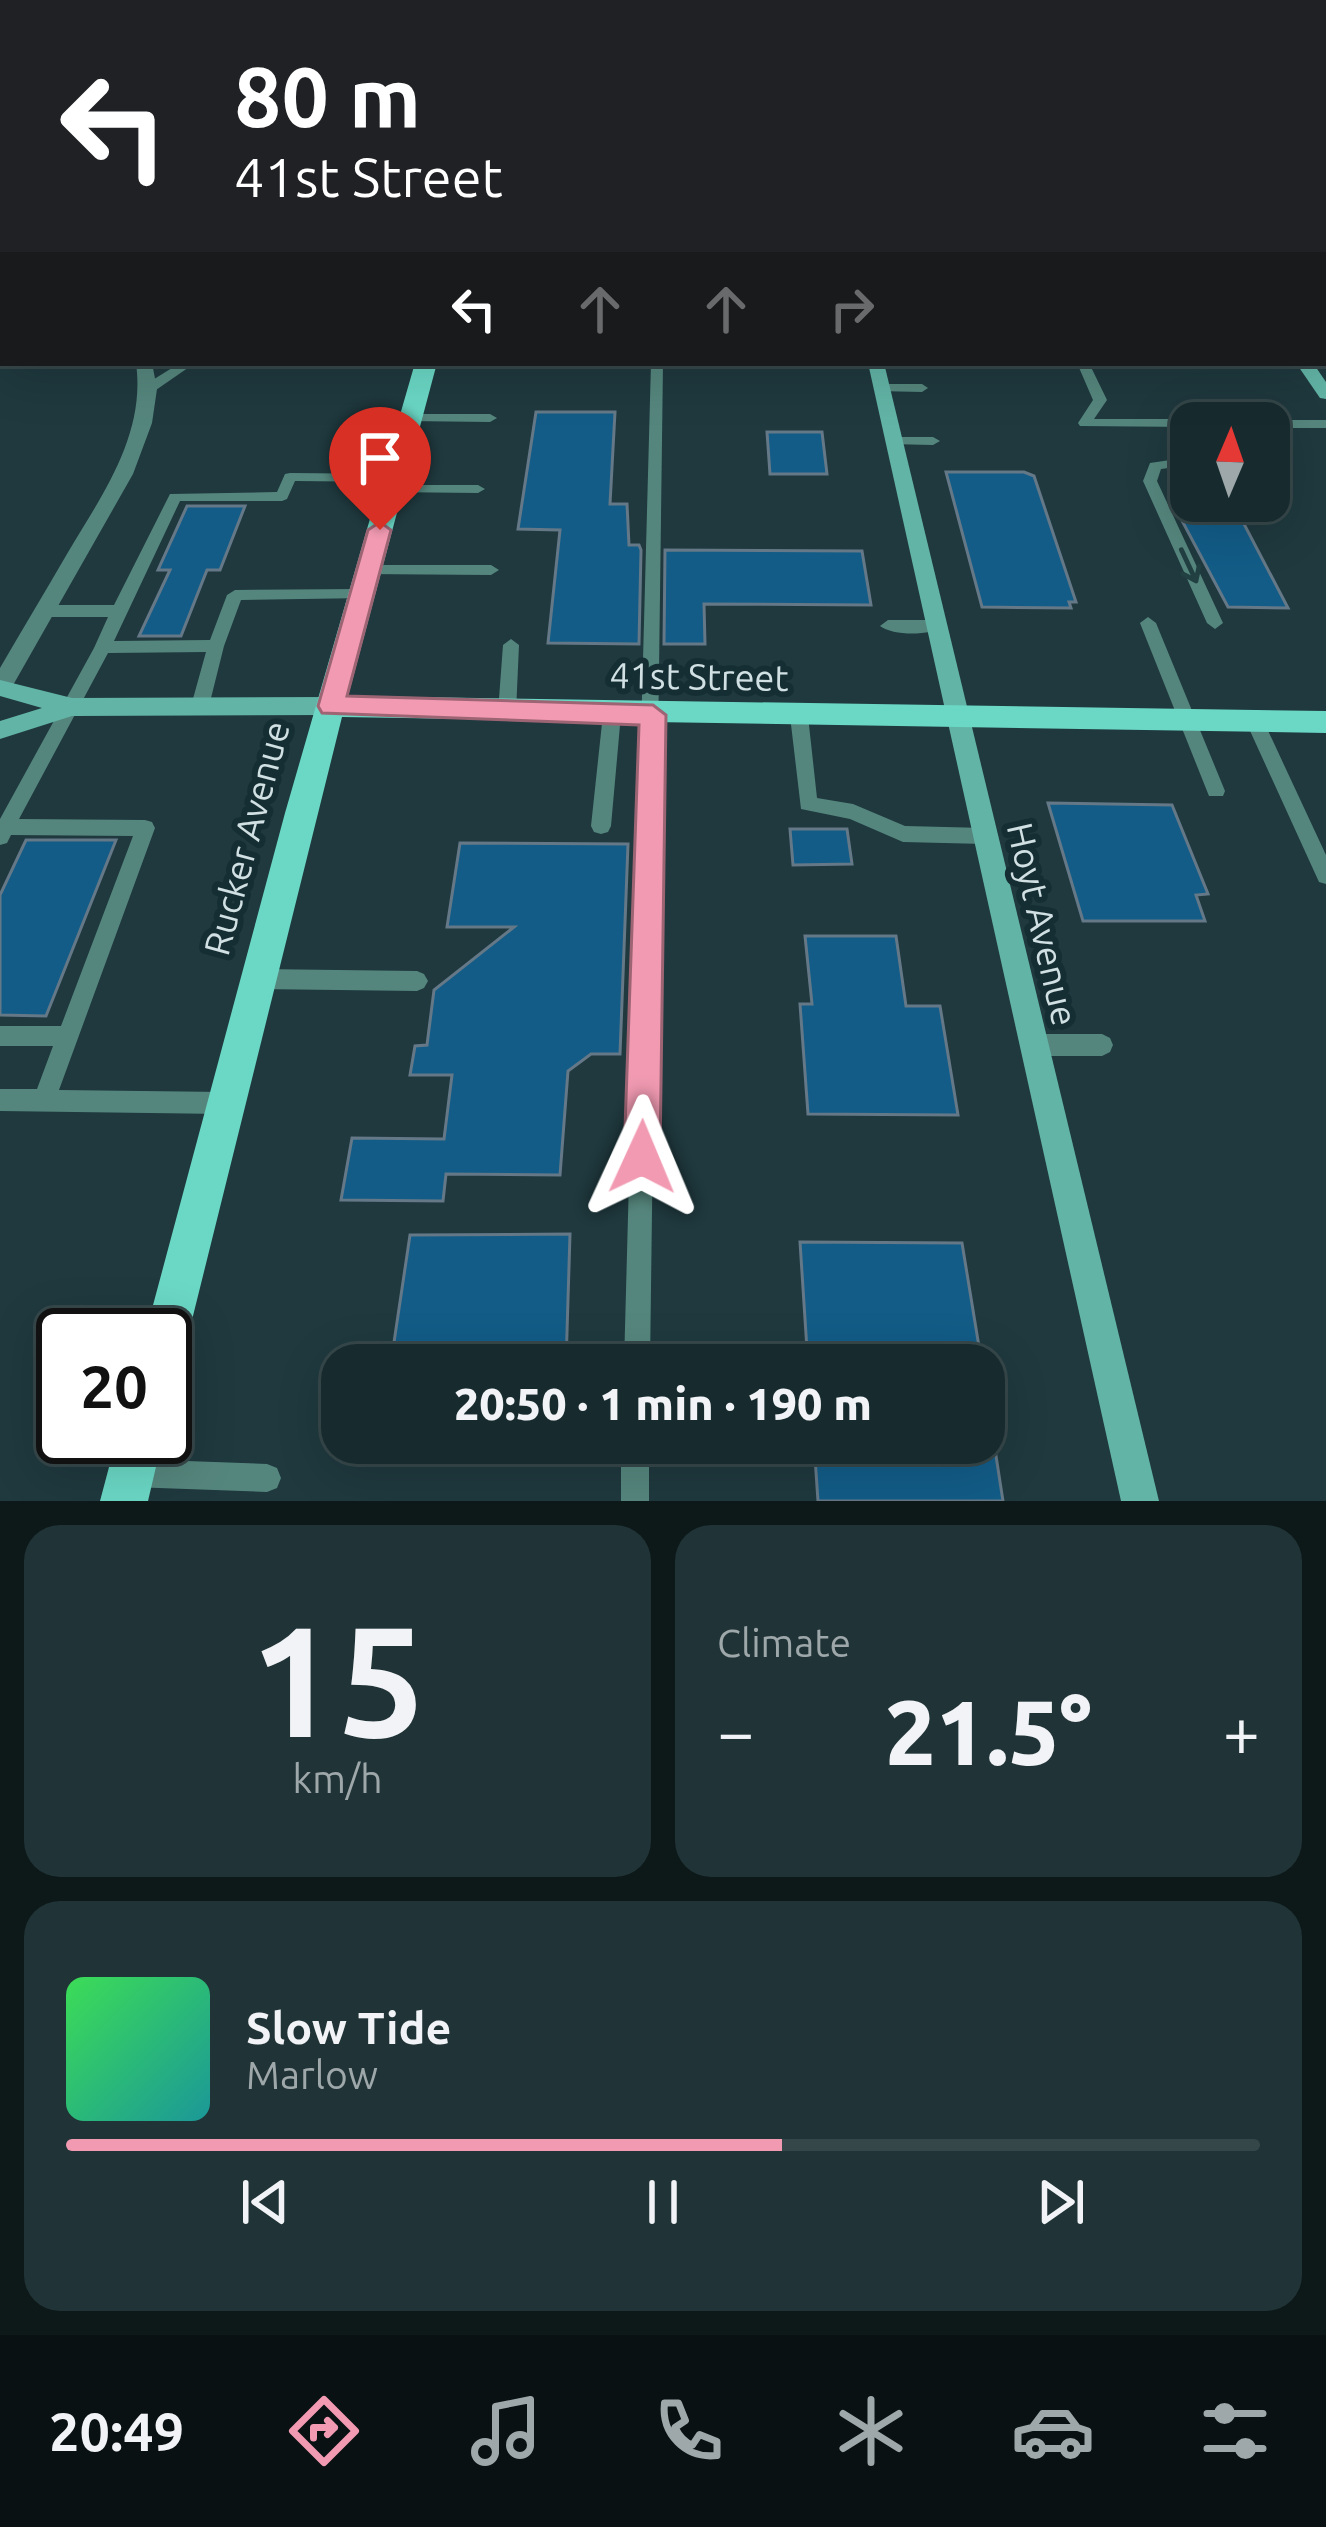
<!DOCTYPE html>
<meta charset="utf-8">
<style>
body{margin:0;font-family:Ubuntu,sans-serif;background:#203336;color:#f1f3f6;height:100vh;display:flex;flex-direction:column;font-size:45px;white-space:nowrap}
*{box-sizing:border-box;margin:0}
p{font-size:39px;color:#9ea7aa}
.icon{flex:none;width:66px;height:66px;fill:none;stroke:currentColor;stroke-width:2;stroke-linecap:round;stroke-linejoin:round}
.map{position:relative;height:1501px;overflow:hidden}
.drawer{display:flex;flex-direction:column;gap:24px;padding:24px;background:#0d1819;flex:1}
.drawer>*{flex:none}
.guide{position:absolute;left:0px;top:0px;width:1326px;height:366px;box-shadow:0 12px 48px #0002,0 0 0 3px #36474a;background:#202124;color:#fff;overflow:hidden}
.needle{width:78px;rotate:2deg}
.buttons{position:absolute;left:1170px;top:402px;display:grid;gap:24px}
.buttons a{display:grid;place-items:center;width:120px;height:120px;border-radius:24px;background:#172b2e;box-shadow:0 12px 48px #0002,0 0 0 3px #36474a;font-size:60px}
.speed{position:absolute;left:36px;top:1308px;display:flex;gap:24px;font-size:60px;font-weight:700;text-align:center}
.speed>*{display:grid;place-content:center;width:156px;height:156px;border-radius:50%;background:#172b2e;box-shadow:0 12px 48px #0002,0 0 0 3px #36474a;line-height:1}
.speed .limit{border:6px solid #111;border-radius:18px;background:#fff;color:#111}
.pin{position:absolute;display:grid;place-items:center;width:102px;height:102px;color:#fff;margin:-123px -51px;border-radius:50% 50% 50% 0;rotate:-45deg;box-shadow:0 0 12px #0007}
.pin .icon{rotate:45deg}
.me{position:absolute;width:132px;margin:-66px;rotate:1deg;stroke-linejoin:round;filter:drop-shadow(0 0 9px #0008)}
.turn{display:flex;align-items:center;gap:42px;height:252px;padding:0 36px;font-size:54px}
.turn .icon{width:156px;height:156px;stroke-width:2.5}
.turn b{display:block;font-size:84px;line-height:102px}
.lanes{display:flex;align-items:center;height:114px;padding:0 36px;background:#0003;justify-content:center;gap:60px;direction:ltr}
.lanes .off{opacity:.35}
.big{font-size:90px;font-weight:800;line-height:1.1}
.drawer .widget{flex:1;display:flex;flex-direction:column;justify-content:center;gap:18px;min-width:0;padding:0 42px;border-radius:36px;background:#203336}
.drawer .dial{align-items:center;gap:0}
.dial b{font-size:156px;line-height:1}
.song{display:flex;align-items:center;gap:36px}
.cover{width:144px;height:144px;border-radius:18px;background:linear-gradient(135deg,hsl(130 70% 55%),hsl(180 70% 35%))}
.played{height:12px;border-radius:6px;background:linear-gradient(90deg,#f19ab2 60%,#36474a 60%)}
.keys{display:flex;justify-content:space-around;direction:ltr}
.heat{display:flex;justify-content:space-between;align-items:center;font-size:66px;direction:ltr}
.drawer .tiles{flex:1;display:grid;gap:24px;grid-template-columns:1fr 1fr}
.widget:last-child{grid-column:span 2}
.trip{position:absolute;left:321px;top:1344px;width:684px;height:120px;border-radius:36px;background:#172b2e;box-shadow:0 12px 48px #0002,0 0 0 3px #36474a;font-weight:800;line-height:120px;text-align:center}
.menu{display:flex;height:192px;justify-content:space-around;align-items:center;background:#091112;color:#9ea7aa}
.menu .icon{width:84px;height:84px}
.menu .on{color:#f19ab2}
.menu b{font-size:54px;color:#f1f3f6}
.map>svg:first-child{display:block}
</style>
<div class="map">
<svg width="1326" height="1501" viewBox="0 0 1326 1501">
<rect width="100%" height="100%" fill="#1f393e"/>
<!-- building -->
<g fill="#125c87" stroke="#647887" stroke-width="3">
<path d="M536,412H615L610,504H627L629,545H639L641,550L639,644L548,643L560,530L518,529Z"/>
<path d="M767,432H822L827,474H770Z"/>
<path d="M946,472H1024L1034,476L1076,602H1069L1071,608L982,607Z"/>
<path d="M1171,500L1232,501L1288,608L1228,607Z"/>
<path d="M187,506H245L220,570H207L181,636H139L170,570H158Z"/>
<path d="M665,550L862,551L871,605L704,604L705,644H664Z"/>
<path d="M1048,803L1172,805L1208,894L1196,895L1205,921H1083Z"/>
<path d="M790,829H847L852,864L793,865Z"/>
<path d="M26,840H116L46,1016L0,1015V895Z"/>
<path d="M460,843L628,844L620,1054H591L568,1071L560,1175L446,1174L443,1201L341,1200L352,1138L444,1139L452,1075H410L415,1046L427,1045L434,990L514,927H447Z"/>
<path d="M805,936H896L906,1006H940L958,1115L808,1114L800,1004H812Z"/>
<path d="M570,1234L566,1365H496V1349H393L410,1235Z"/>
<path d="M800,1242L962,1243L982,1365H808Z"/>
<path d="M814,1443H994L1003,1501H818Z"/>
</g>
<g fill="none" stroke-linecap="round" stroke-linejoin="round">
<!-- lane -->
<g fill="#55867d" fill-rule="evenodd">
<path d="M657,0H665L664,3H656Z"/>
<path d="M917,0H925L927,3H919Z"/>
<path d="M1179,0H1187L1190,3H1182Z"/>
<path d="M1323,122L1326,123V129L1323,128Z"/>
<path d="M1323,137L1326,138V142L1323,143Z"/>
<path d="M180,363H195L153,392H143V386Z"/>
<path d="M651,363H663L650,1365H624Z"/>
<path d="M1077,363H1089L1107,400L1094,419H1191L1198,423H1191V427L1080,426L1078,423L1093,400Z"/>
<path d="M882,384H922L928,388L922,392L877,391L876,388Z"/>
<path d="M411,414H490L497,418L490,422L406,421L404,418Z"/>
<path d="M1269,420H1326V428H1269V423H1263Z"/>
<path d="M894,437H933L940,441L933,445L889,444L887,441Z"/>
<path d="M1191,457V465L1161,469L1157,481L1223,623L1215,629L1207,623L1143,481L1150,463Z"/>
<path d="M290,473L394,474L401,478L394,482L295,481L287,499L282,501H180L114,641L210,640L227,595L235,590L361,589L367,590L369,594L367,598L241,600L224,646L209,706L200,713L191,706L206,652L108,653L19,819L145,820L152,822L155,828L59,1090L224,1092L232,1095L235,1103L232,1111L224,1114L0,1111V1089H37L53,1046H0V1026H61L133,836L11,835L7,843L0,845V819L94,648L108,617H44L36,611L44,605H114L170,494L277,492L285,474Z"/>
<path d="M391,485H478L485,489L478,493L386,492L384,489Z"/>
<path d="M368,565H491L499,570L491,575L363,574L360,570Z"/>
<path d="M1148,617L1156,623L1225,791L1223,796H1209L1207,791L1140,623Z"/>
<path d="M888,620H936L944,626C931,636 893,636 880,626Z"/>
<path d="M511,639L519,645L516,712L507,719L498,712L503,645Z"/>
<path d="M612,707L621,714L611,826L608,832L601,834L594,832L591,826L603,714Z"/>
<path d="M799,709L808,716L817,798L853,804L905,826L985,828L992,830L995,836L992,842L985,844L903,842L850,819L801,809L790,716Z"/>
<path d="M1255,715L1264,722L1326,855V884L1319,882L1246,722Z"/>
<path d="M258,969L417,971L424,974L428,981L424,988L417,991L258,989L251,986L247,979L251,972Z"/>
<path d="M1034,1034H1102L1110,1038L1113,1045L1110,1052L1102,1056H1034L1026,1052L1023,1045L1026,1038Z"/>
<rect x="621" y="1443" width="28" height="58"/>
<path d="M131,1459L267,1464L277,1468L281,1478L277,1488L267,1492L131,1487L121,1483L117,1473L121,1463Z"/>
</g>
<!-- street -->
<g fill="#55867d" fill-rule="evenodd">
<path d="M3,15V23L0,24V16Z"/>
<path d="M0,263L3,264V274L0,273Z"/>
<rect x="1323" y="284" width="3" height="10"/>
<path d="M136,363H152L157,389L152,423L133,474L8,694L0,696V668C22,630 45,592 67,554C102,495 146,435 136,363Z"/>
</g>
<!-- secondary -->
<g fill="#62b4a6" fill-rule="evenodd">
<path d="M787,0H797L798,3H788Z"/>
<path d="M1048,0H1058L1060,3H1050Z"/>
<path d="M1308,0H1319L1321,3H1310Z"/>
<path d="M868,363H884L1159,1501H1121Z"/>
<path d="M1296,363H1313L1326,382V399L1320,398Z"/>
<path d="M0,680L72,698L331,697L343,706L331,715L72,716L0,739V721L42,708L0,696Z"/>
</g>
<!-- primary -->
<g fill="#6bd7c5" fill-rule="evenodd">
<path d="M415,363H437L348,696L1326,711V733L342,717L187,1340L180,1355L165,1362V1335H145L285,813Z"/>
<path d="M117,1437H163L148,1501H100Z"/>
</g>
</g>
<!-- one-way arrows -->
<defs><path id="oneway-shaft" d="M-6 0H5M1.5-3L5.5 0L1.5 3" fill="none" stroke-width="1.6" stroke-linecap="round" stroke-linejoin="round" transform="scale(3)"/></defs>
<use stroke="#224042" href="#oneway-shaft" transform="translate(1189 566) rotate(65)"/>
<!-- route -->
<path fill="#f19ab2" stroke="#9d6474" stroke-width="3" d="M380,522L391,530L347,696L653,705L666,715L660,1157L654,1170L642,1175L629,1170L624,1157L639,725L322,713L318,706L368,530Z"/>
<g text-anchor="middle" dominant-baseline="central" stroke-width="12" stroke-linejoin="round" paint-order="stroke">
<!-- street labels -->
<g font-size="36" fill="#d1e0e3" stroke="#152e33">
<text transform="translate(699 676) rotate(1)">41st Street</text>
<text transform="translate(246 838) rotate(-75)">Rucker Avenue</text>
<text transform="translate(1043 924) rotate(77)">Hoyt Avenue</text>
</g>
</g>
</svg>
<div class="buttons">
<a><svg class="needle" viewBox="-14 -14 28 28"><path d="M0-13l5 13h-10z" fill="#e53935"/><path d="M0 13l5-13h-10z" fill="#9ea7aa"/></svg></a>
</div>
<div class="speed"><div class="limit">20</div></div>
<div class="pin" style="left:380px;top:530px;background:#d93025"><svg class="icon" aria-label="arrive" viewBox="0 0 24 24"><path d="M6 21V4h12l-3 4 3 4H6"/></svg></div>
<svg class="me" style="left:642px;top:1157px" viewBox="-20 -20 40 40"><path d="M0-17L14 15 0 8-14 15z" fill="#f19ab2" stroke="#fff" stroke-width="4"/></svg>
<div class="trip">20:50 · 1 min · 190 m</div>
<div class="guide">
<div class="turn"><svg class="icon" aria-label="left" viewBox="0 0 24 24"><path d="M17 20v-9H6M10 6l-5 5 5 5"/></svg><div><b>80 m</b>41st Street</div></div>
<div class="lanes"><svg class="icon" aria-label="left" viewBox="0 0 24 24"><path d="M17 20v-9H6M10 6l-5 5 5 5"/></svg><svg class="icon off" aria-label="ahead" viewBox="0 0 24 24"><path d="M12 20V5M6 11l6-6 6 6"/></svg><svg class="icon off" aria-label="ahead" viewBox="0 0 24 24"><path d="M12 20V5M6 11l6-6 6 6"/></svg><svg class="icon off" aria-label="right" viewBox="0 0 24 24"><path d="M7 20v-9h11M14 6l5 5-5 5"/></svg></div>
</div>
</div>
<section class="drawer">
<div class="tiles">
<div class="widget dial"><b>15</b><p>km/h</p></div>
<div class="widget"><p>Climate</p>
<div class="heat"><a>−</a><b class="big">21.5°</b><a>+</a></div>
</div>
<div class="widget">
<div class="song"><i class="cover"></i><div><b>Slow Tide</b><p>Marlow</p></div></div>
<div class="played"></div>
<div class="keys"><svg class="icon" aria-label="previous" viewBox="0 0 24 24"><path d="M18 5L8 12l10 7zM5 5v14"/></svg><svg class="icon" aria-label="pause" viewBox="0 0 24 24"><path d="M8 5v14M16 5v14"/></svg><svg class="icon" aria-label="next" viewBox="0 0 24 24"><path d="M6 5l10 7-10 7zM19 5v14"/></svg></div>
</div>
</div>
</section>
<nav class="menu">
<b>20:49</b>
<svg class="icon on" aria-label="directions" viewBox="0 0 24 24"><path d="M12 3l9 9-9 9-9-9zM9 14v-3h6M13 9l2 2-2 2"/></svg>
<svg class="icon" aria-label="music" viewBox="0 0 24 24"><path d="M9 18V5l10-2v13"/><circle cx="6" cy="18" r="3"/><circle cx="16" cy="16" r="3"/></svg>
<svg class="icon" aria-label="phone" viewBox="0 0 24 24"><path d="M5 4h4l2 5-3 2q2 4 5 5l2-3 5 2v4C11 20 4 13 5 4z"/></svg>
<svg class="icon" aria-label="climate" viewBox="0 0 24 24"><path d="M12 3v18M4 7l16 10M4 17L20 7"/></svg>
<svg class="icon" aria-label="car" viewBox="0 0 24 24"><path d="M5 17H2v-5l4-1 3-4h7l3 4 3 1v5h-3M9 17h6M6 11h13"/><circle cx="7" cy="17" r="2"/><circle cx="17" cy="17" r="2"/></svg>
<svg class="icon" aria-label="filters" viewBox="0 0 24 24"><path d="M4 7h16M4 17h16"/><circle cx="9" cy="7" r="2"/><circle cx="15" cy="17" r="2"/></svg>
</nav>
